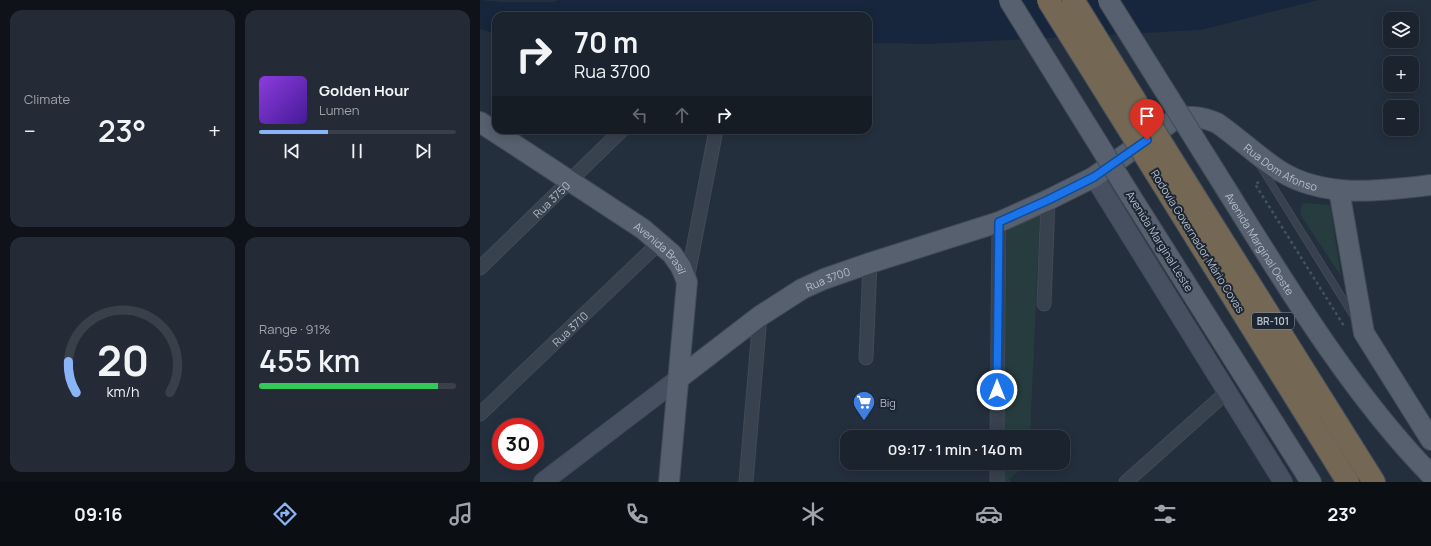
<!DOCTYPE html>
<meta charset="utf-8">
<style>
body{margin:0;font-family:Manrope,sans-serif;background:#242b36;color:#f1f3f6;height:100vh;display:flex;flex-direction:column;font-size:15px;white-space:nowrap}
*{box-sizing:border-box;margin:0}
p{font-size:13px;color:#a0a4aa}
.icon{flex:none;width:22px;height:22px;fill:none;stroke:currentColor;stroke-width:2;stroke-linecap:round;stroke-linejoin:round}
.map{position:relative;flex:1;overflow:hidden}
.sheet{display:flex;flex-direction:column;gap:10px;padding:10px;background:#0f1319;width:480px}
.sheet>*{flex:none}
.hud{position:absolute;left:12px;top:12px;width:380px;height:122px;border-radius:12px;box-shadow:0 2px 10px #0003,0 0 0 1px #39404a;background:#1b232e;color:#f1f3f6;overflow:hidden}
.tools{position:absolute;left:903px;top:12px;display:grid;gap:8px}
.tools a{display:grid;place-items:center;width:36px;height:36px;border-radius:8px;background:#1b232e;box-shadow:0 2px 10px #0003,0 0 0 1px #39404a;font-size:20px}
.speed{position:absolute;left:12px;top:418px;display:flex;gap:8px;font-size:20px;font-weight:700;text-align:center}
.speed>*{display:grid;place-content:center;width:52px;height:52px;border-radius:50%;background:#1b232e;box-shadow:0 2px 10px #0003,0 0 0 1px #39404a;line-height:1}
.speed .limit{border:6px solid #d22;background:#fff;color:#111}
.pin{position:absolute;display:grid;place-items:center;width:34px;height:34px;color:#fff;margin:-41px -17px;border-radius:50% 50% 50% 0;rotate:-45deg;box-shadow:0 0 4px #0007}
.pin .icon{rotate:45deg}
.me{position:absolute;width:44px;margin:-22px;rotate:0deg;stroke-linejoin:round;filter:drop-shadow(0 0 3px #0008)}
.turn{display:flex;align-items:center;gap:14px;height:84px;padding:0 16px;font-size:18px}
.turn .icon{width:52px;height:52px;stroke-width:2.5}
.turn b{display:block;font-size:28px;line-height:34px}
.lanes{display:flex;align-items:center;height:38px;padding:0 16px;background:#0003;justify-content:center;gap:20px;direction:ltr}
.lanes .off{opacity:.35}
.big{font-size:30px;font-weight:600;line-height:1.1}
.sheet .tile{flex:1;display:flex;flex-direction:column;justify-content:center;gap:6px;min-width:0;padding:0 14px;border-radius:12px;background:#242b36}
.sheet .dial{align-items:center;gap:0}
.dial svg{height:104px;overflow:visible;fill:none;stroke:#39404a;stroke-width:7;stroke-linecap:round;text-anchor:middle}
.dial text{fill:#f1f3f6;stroke:none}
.song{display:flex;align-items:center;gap:12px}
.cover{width:48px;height:48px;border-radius:6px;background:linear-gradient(135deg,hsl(270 70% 55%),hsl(260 70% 35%))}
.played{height:4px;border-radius:2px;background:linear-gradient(90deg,#8ab4f8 35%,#39404a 35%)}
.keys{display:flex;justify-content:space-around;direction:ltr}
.heat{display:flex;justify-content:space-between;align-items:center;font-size:22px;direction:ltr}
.charge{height:6px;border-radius:3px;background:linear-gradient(90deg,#34c759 91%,#39404a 0)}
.sheet .tiles{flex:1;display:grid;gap:10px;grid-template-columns:repeat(2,1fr)}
.trip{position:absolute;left:360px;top:430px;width:230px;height:40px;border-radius:12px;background:#1b232e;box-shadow:0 2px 10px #0003,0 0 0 1px #39404a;font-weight:600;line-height:40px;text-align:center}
.tabs{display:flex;height:64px;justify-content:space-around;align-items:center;background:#0b0e12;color:#a0a4aa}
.tabs .icon{width:28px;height:28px}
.tabs .selected{color:#8ab4f8}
.tabs b{font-size:18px;color:#f1f3f6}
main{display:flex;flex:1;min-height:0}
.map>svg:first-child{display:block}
</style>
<main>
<section class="sheet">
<div class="tiles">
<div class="tile"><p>Climate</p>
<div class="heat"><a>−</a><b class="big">23°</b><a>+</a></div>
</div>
<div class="tile">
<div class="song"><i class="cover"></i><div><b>Golden Hour</b><p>Lumen</p></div></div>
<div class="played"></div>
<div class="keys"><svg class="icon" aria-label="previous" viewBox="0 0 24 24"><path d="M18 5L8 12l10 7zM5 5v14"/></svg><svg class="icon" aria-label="pause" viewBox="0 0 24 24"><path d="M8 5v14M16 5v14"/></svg><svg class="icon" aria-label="next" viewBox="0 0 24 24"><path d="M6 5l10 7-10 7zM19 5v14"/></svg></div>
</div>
<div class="tile dial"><svg viewBox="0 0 100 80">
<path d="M14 69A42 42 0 1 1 86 69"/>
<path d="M14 69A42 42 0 0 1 8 45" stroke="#8ab4f8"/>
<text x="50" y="56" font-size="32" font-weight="700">20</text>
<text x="50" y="72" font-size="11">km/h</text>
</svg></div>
<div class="tile"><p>Range · 91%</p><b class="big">455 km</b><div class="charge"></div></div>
</div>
</section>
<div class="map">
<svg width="951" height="482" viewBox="0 0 951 482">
<rect width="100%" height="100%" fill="#242f3e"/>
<!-- green -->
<g fill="#263c3f">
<path d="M822,203L850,205L861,276L820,214Z"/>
<path d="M560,212L550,437H524L527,226Z"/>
<path d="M524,463H549L529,479L532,482H524Z"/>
</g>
<!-- water -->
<path fill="#17263c" d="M0,0L22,2H73L79,0H838L721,30L449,44L388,43V16H16V34L0,29Z"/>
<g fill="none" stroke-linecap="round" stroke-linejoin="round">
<!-- lane casing -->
<g stroke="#414a57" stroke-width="8">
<path id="lane" d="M781,167L873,315"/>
</g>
<!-- street casing -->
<g stroke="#414a57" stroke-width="15">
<g id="street">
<path id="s1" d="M0,268L142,130"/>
<path d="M207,280L236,130"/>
<path d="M564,304L568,200"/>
<path d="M386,358L390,263"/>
<path id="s2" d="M0,414L180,242"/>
<path d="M517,437L519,222"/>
<path d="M266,482L280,316"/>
<path d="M517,482V463"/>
<path d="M646,482L747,392"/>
</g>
</g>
<!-- secondary casing -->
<g stroke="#414a57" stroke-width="20">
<g id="secondary">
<path d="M614,177L803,482"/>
<path d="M63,482L198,379"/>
</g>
</g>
<!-- primary casing -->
<g stroke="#414a57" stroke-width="22">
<g id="primary">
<path id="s3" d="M0,122L163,229L192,254L201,267L207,282L189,482"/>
<path id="s4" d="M726,157C793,263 863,385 951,475"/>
<path d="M859,190L884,333L951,440"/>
<path d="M650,195L831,482"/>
<path id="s5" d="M198,379L280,316L322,289L344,279L390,263L519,222L568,200L614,177L698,117C713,116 723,117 737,123C759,138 778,157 800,171C845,199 901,191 951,185"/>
</g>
</g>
<!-- highway casing -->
<g stroke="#434c59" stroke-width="24">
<g id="highway">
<path d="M692,160L894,482"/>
<path d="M676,173L868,482"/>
</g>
</g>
<!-- path -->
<path stroke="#3f5557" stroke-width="2.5" stroke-dasharray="3 3" stroke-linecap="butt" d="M779,182L775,184L864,326"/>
<!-- lane -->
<use href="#lane" stroke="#38414e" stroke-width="6"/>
<!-- street -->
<use href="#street" stroke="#38414e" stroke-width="13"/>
<!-- secondary -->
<use href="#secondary" stroke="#465061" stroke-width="18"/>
<!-- primary -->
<use href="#primary" stroke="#56606e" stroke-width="20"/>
<!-- highway -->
<use href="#highway" stroke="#746855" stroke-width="22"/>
<!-- primary-bridge casing -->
<g stroke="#414a57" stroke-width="22" stroke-linecap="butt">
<g id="primary-bridge">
<path d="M529,0L650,195"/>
<path d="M628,0L726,157"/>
</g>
</g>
<!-- highway-bridge casing -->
<g stroke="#434c59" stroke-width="24" stroke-linecap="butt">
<g id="highway-bridge">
<path d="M568,0L676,173"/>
<path d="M593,0L692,160"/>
</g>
</g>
<!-- primary-bridge -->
<use href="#primary-bridge" stroke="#56606e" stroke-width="20"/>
<!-- highway-bridge -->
<use href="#highway-bridge" stroke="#746855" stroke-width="22"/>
</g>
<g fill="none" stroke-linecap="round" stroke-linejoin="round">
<!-- route casing -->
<g stroke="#114b97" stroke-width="10">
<path id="route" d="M517,390L519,222L568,200L614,177L667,140"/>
</g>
<!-- route -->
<use href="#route" stroke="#1a73e8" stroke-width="7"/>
</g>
<!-- icons -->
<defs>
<g id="supermarket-pin" transform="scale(1.15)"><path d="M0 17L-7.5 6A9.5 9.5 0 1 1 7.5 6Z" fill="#3f7fe0" stroke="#1d2633"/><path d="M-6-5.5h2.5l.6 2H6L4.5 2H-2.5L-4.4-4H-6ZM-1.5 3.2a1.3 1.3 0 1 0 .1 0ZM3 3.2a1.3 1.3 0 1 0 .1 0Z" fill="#fff"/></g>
</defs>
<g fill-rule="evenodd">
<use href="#supermarket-pin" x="384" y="402"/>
</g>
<g text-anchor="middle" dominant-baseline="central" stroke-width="4" stroke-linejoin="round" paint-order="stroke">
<!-- shield labels -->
<rect fill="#1d2633" stroke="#878f9c" stroke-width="1" x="772" y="313" width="42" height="16" rx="3"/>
<g font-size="10" font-weight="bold" fill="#b4bcc9">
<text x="793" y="321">BR-101</text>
</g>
<!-- street labels -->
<g font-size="11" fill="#b4bcc9" stroke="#1d2633">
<text stroke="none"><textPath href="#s5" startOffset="688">Rua Dom Afonso</textPath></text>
<text stroke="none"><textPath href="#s1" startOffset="99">Rua 3750</textPath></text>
<text transform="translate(680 241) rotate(58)">Avenida Marginal Leste</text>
<text transform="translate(718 241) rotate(58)">Rodovia Governador Mário Covas</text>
<text stroke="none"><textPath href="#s4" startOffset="102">Avenida Marginal Oeste</textPath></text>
<text stroke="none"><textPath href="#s3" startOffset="221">Avenida Brasil</textPath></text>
<text stroke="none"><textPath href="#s5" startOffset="181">Rua 3700</textPath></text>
<text stroke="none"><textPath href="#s2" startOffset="124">Rua 3710</textPath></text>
</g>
<!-- poi labels -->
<g font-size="11" fill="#b4bcc9" stroke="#1d2633" text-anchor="start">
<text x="400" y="402">Big</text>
</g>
</g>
</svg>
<div class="tools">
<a><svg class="icon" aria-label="layers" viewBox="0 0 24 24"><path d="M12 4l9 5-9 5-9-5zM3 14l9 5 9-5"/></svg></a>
<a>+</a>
<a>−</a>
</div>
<div class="speed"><div class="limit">30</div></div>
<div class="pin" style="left:667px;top:140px;background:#d93025"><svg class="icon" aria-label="arrive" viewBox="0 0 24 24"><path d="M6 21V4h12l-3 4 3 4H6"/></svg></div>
<svg class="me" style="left:517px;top:390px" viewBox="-20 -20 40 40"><circle r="17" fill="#1a73e8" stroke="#fff" stroke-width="3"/><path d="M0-11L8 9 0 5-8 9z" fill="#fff"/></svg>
<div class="trip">09:17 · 1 min · 140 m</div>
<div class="hud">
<div class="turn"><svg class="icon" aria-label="right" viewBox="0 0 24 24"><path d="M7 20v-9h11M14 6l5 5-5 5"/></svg><div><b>70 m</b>Rua 3700</div></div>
<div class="lanes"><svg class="icon off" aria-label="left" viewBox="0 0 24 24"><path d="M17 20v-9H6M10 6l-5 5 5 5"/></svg><svg class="icon off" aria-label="ahead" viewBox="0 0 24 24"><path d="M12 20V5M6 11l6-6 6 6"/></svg><svg class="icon" aria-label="right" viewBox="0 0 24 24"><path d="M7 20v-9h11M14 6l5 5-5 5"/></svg></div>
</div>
</div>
</main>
<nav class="tabs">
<b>09:16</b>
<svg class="icon selected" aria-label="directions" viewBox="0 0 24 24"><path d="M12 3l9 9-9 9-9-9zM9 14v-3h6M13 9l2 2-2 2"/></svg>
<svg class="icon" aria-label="music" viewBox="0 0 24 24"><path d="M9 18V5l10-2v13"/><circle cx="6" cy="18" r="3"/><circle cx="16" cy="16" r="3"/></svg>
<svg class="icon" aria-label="phone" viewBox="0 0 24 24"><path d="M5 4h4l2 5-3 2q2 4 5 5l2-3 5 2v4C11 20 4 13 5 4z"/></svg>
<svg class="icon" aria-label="climate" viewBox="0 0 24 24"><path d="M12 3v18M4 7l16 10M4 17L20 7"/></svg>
<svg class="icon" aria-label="car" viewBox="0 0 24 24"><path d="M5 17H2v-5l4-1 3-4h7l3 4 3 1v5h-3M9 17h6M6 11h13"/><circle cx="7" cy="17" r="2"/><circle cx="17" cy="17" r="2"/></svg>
<svg class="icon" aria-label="filters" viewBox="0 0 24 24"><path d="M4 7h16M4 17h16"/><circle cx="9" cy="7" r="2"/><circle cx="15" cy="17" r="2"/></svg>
<b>23°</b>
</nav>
